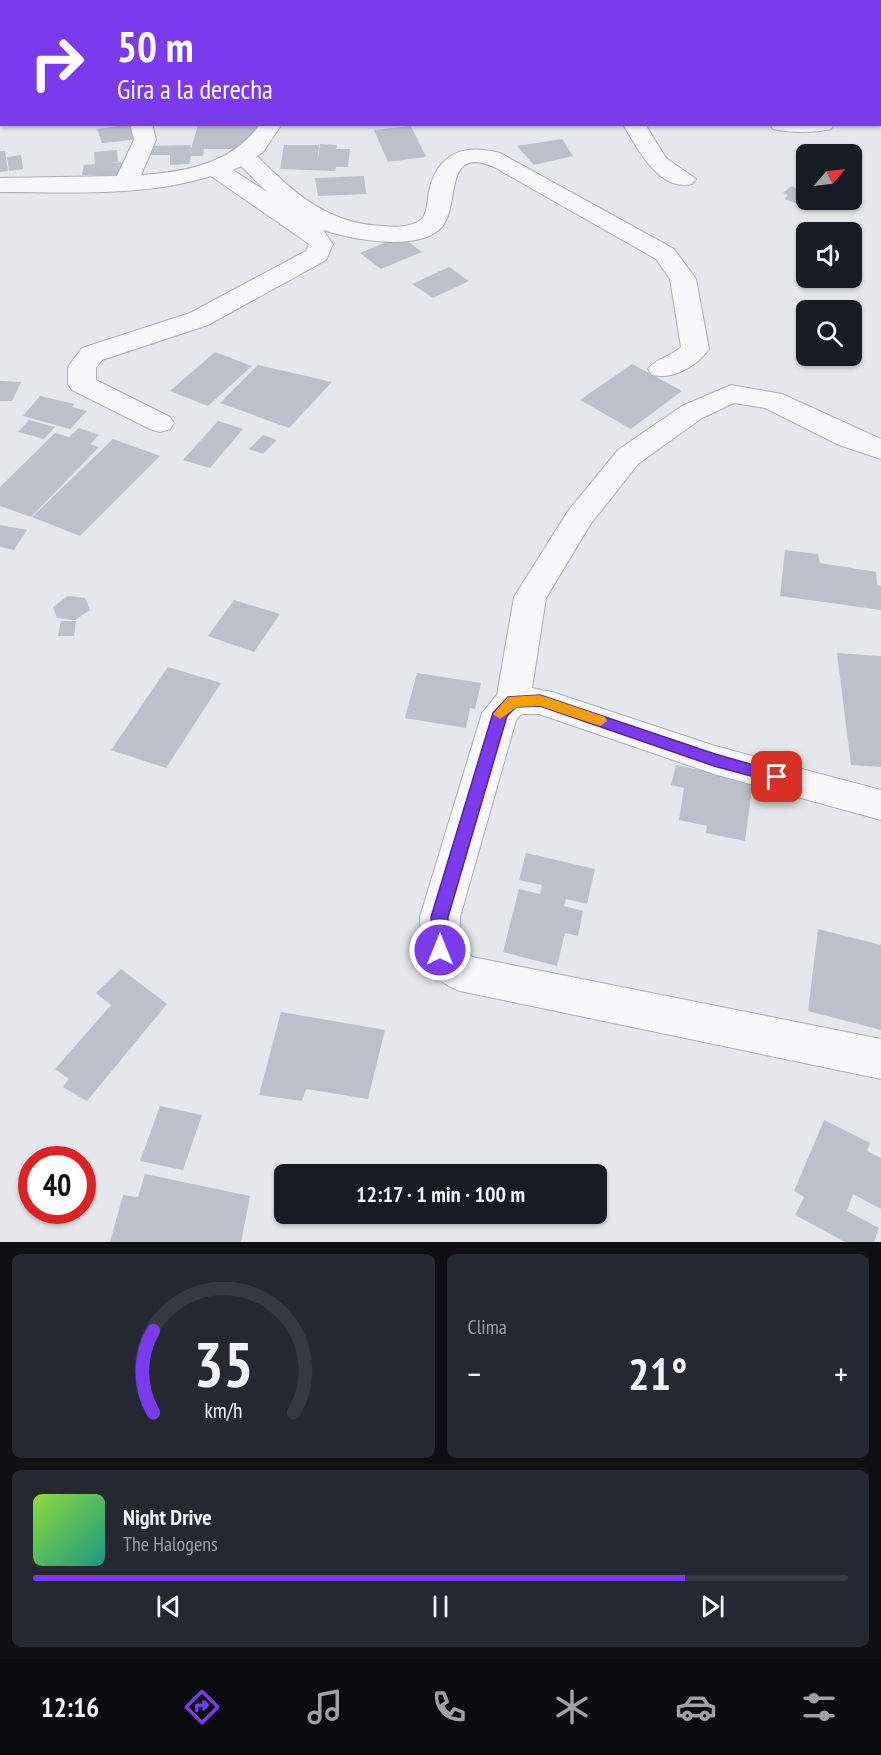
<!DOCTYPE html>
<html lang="es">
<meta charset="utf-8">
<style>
body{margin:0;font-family:"PT Sans Narrow",sans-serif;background:#242831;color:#f1f3f6;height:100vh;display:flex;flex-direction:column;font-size:22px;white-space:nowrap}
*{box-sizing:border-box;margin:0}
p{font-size:20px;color:#9ea1a6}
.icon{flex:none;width:33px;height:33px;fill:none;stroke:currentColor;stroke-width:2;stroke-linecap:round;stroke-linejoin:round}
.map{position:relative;height:1242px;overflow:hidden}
.details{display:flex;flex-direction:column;gap:12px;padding:12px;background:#0d0f14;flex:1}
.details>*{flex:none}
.guide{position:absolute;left:0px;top:0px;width:882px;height:126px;box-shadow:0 2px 4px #0004;background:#7c3aed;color:#fff;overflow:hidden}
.needle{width:39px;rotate:62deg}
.tools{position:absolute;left:796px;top:144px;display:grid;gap:12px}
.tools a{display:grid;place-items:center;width:66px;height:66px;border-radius:9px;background:#171b24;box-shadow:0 2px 4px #0004;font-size:30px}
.speed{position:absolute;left:18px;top:1146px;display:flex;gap:12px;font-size:30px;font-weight:700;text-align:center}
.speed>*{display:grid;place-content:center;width:78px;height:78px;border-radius:50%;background:#171b24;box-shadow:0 2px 4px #0004;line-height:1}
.speed .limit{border:9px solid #d22;background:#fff;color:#111}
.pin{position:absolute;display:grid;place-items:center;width:51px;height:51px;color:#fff;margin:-26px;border-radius:12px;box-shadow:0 3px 9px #0006}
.me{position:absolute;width:66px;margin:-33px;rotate:0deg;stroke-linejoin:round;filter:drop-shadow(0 0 4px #0008)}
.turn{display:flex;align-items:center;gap:21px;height:126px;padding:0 18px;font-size:27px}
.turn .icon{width:78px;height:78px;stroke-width:2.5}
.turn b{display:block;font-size:42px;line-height:51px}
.big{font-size:45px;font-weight:800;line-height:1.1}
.details .widget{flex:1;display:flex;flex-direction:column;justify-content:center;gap:9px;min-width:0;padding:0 21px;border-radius:9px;background:#242831}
.details .dial{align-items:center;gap:0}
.dial svg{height:156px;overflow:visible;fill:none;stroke:#363941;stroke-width:7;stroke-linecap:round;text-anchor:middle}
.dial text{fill:#f1f3f6;stroke:none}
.song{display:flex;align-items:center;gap:18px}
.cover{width:72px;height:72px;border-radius:9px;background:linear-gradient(135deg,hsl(90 70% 55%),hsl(170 70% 35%))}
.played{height:6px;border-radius:3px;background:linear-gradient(90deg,#7c3aed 80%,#363941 80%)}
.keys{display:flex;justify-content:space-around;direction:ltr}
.heat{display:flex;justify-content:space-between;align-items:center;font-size:33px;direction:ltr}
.details .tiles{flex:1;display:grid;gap:12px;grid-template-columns:1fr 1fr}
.widget:last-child{grid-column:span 2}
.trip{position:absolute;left:274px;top:1164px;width:333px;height:60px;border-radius:9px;background:#171b24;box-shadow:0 2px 4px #0004;font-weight:800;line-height:60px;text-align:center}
.menu{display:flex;height:96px;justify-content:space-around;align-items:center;background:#090b0e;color:#9ea1a6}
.menu .icon{width:42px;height:42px}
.menu .active{color:#7c3aed}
.menu b{font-size:27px;color:#f1f3f6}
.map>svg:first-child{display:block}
</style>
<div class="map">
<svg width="881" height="1242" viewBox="0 0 881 1242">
<rect width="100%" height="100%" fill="#e4e7ec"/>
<!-- building -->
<g fill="#bbc0ca">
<path d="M134,124L139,139L113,142L102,143L97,129Z"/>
<path d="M198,125H260L239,149H204L203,156H191L189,164L170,165V155H144L147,146L191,145L190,152Z"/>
<path d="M411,126L426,157L388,162L374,130Z"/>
<path d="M562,139L573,156L534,165L517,146Z"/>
<path d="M320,144L337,145L336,149H350L348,167H336L335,171L280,169L284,145H319L317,164Z"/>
<path d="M117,150L118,162L110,163L126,162L121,175H82L84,165L95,164L94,152Z"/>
<path d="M0,151H5L8,171L0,172Z"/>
<path d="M21,155L23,169L9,171L7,157Z"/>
<path d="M364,176L366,194L318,196L315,178Z"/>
<path d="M791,186L807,191V195L798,204L784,199L788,195L783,193Z"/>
<path d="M833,224L855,232H825Z"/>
<path d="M401,236L422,252L381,269L360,253Z"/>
<path d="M449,267L469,281L433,298L412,284Z"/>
<path d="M215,352L252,366L208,406L170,391Z"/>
<path d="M632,364L682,391L631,429L580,400Z"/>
<path d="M258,365L332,382L289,428L220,403Z"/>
<path d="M0,381L21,382L12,401H0Z"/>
<path d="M40,396L74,404L72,407L87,411L70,429L23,416Z"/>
<path d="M29,420L55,427L44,439L18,432Z"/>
<path d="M218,421L243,429L210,468L183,460Z"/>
<path d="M79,428L99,435L90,444L99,447L31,517L0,506V487L55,433L69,437Z"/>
<path d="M263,435L277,440L263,454L249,449Z"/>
<path d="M113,439L160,456L80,536L32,517Z"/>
<path d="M0,525L27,530L14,550L0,547Z"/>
<path d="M785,550L818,554L820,563L876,572L877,585L881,586V610L780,596Z"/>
<path d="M68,596L85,598L90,610L75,620L57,618L53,607Z"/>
<path d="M234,600L280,614L254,652L208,636Z"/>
<path d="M61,621H76L74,636H58Z"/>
<path d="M837,653L881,656V767L851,765Z"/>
<path d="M168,667L221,683L166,768L111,750Z"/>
<path d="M417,673L481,683L475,709L470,708L466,728L405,718Z"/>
<path d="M676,765L753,781L745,841L706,833L707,826L679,820L684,788L671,785Z"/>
<path d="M526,853L595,869L587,904L566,899L564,906L583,911L578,936L565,933L557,966L503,952L519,889L540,894L542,885L519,880Z"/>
<path d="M818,929L881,945V1030L808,1011Z"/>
<path d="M121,969L167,1004L87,1101L63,1087L69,1079L55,1069L111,1005L96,993Z"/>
<path d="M281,1012L385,1030L368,1099L306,1089L302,1101L259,1095Z"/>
<path d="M160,1106L202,1115L183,1170L140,1161Z"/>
<path d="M824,1120L870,1143L867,1151L881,1158V1209L853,1194L847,1211L879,1228L874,1242H845L795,1215L804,1197L794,1191Z"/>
<path d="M145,1174L250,1196L241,1242H110L123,1195L138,1197Z"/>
</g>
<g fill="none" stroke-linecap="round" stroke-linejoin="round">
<!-- minor casing -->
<g stroke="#a9aeb7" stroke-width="2">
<g id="minor">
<path d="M372,0H392L371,2Z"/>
<path d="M757,0H777L757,2Z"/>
<rect x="880" y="83" width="1" height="12"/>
<path d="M130,124H152L156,140L141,175C186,172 233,163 260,124H282L263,152L257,156C293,193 329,224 382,226C397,227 410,228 422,219C429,209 427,198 430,187C440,151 467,144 500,153L674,249L696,279L709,349C697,366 673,380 652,375L648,369C656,358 671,357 681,347L670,279L656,259L494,167C441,144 462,208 440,229C415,252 351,239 323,230L333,244L326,260L208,325L102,360L96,368V380L170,417L174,423L170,429L160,432L150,429L72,390L68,384V367L82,348L190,313L306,251L309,244L211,176C144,197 70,192 0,192V178L117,176L134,140ZM241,166L267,192L233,170Z"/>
<path d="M623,124H645L666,158L696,179L692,184C659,192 637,148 623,124Z"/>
<path d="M770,124H834L831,129C814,133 790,133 773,129Z"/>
<path d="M731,385L782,394L881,439V459L839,445L765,408L734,403L702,418L638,464L590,525L546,598L532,688L552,692L715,746L881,790V820L714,774L539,714H521L516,720L460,917V944L472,957L881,1039V1079L460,991C423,977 420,952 420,917L482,713L497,695L514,597L568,511L618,450L682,406Z"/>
</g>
</g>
<!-- minor -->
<use href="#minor" fill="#f7f8fa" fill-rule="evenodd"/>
</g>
<!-- route -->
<path fill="#7c3aed" stroke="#51269a" stroke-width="1.5" d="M540,695L715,754L782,773L784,777L777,783L714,766L540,706L516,707L507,716L448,917V950L446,955L440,957L434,955L431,917L493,713L508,697Z"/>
<!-- slow -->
<path fill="#f59e0b" d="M540,695L605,717L607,721L600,726L540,706L517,707L500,719L493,714L508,697Z"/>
</svg>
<div class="tools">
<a><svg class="needle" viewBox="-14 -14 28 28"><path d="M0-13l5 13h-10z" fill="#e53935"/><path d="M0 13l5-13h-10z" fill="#9ea1a6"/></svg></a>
<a><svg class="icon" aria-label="sound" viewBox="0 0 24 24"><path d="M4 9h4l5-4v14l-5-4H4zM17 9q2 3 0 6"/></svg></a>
<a><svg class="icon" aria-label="search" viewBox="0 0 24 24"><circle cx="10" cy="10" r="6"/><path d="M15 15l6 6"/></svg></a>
</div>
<div class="speed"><div class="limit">40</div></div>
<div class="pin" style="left:777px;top:777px;background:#d93025"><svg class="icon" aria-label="arrive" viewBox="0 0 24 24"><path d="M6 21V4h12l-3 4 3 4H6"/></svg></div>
<svg class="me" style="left:440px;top:950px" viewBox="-20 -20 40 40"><circle r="17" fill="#7c3aed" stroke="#fff" stroke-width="3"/><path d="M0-11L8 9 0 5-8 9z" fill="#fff"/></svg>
<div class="trip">12:17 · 1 min · 100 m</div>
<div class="guide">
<div class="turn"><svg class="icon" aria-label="right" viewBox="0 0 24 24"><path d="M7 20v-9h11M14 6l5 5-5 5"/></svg><div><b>50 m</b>Gira a la derecha</div></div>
</div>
</div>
<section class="details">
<div class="tiles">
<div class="widget dial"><svg viewBox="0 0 100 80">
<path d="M14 69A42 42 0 1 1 86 69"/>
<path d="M14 69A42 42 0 0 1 14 27" stroke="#7c3aed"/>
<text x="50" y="56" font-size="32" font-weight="700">35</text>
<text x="50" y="72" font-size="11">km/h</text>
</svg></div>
<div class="widget"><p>Clima</p>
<div class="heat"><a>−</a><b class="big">21°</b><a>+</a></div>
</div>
<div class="widget">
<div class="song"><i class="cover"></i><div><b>Night Drive</b><p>The Halogens</p></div></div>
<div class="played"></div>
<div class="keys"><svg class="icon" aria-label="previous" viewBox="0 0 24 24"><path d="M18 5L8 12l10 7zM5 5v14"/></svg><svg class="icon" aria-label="pause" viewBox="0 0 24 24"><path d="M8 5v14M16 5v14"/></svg><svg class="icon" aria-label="next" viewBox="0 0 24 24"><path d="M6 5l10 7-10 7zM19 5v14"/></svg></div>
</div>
</div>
</section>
<nav class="menu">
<b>12:16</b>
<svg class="icon active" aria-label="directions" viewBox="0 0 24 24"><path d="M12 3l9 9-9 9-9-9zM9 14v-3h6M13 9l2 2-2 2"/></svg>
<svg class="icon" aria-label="music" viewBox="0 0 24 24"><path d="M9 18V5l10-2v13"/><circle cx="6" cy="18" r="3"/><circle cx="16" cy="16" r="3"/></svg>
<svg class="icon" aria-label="phone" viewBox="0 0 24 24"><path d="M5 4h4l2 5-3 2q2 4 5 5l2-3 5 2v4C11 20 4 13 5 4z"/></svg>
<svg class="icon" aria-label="climate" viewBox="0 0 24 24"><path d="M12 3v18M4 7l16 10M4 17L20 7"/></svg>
<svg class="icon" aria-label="car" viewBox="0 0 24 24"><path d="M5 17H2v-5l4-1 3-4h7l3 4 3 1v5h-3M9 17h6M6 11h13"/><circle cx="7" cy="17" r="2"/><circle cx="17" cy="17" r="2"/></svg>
<svg class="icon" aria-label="filters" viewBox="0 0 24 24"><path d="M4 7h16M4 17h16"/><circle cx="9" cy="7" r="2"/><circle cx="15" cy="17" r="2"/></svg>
</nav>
